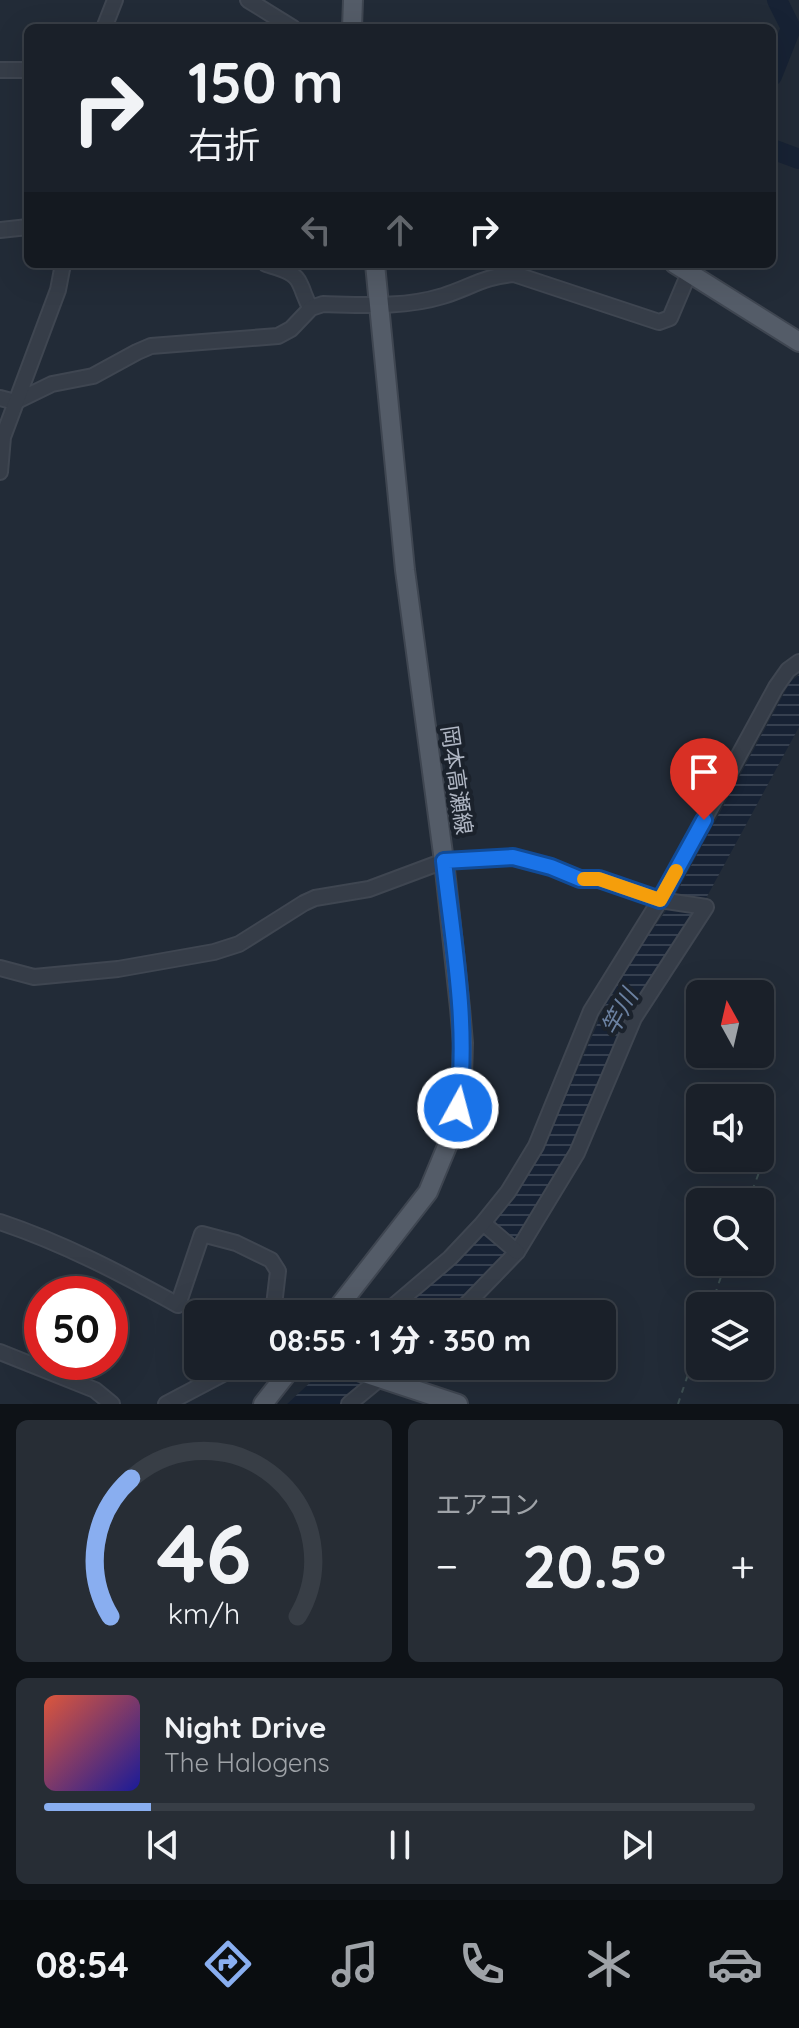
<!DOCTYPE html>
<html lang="ja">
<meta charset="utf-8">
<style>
body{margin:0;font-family:Quicksand,"Noto Sans JP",sans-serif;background:#272d35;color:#f1f3f6;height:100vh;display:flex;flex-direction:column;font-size:30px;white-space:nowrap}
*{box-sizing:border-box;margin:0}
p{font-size:26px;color:#9fa3a8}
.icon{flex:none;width:44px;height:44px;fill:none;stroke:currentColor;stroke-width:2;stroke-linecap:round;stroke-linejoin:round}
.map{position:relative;height:1404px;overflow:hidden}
.details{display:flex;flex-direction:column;gap:16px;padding:16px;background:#0e1217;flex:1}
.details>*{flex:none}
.guide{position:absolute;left:24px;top:24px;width:752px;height:244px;border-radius:12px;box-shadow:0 8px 32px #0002,0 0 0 2px #383e46;background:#1a2029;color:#f1f3f6;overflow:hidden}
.needle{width:52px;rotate:352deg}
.fabs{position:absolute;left:686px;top:980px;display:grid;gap:16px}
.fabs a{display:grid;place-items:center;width:88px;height:88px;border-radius:12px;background:#1a2029;box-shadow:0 8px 32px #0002,0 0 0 2px #383e46;font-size:40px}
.speed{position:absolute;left:24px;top:1276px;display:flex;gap:16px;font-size:40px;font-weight:700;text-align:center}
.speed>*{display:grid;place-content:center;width:104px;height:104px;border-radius:50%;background:#1a2029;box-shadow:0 8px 32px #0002,0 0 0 2px #383e46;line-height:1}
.speed .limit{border:12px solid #d22;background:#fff;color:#111}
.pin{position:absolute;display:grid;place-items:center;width:68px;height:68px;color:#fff;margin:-82px -34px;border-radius:50% 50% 50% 0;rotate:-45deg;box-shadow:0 0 8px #0007}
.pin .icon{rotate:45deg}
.me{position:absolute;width:88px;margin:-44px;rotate:7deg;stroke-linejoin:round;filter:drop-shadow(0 0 6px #0008)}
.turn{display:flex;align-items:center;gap:28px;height:168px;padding:0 32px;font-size:36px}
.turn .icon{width:104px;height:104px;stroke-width:2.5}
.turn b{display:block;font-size:56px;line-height:68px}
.lanes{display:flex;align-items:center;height:76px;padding:0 32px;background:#0003;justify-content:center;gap:40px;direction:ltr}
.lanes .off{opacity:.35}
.big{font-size:60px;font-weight:800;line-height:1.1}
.details .card{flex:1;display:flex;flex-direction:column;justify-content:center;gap:12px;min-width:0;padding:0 28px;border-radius:12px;background:#272d35}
.details .dial{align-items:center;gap:0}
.dial svg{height:208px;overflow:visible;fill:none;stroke:#383e46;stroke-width:7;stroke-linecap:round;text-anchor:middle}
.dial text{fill:#f1f3f6;stroke:none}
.song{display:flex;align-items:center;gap:24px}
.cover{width:96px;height:96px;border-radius:12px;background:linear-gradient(135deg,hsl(10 70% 55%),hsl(240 70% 35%))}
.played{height:8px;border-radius:4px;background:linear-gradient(90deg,#89aef0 15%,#383e46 15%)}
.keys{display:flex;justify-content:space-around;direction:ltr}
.heat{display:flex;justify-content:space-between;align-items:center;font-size:44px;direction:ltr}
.details .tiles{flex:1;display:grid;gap:16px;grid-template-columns:1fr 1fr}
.card:last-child{grid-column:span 2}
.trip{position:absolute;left:184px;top:1300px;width:432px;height:80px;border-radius:12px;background:#1a2029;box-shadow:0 8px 32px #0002,0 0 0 2px #383e46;font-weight:800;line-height:80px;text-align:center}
.tabs{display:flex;height:128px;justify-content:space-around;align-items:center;background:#0a0d10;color:#9fa3a8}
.tabs .icon{width:56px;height:56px}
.tabs .on{color:#89aef0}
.tabs b{font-size:36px;color:#f1f3f6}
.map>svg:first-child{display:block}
</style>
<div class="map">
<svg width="799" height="1404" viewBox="0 0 799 1404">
<defs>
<pattern id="water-rules" width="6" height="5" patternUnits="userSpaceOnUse" patternTransform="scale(2)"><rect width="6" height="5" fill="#172234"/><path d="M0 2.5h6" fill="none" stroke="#364050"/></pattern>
</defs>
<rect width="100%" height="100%" fill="#222b37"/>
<!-- water -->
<g fill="url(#water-rules)">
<path d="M799,675V727L704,902L629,1018L582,1133L510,1252L449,1314H393L430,1284L487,1230L489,1224L540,1155L617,979L670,905L790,682Z"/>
<path d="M328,1366H387L340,1404H287Z"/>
</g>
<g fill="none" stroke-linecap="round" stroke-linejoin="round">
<!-- river -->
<g stroke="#172234" stroke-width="20">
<path d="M772,76L791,28L777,0"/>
<path d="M772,149L799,159"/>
</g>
<!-- minor casing -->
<g stroke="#3f4651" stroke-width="18">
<g id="minor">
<path d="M248,0L293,28"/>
<path d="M104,28L115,0"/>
<path d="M0,70H28"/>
<path d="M0,230L28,227"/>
<path d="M266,264C278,268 295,271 300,284C305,294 304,298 311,308"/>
<path d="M0,398L15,402L52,384L93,376L137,352L151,346L278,336L291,329L311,308L323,304C363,305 404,308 443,296C469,288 485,276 514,274L659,322L670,318L689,273"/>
<path d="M0,472L3,437L58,290L63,264"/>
<path d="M0,968L34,977L118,969L214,952L239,944L304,903L315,898L369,889L444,861L513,857L551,867L580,879H599L660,900L706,907L634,1018L577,1153L517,1252L457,1314"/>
<path d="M0,1222C63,1243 120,1273 178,1305L202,1234L236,1243L271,1260L278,1271L273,1314"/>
<path d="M483,1223L517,1252"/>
<path d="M384,1314L450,1258L483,1223L508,1192L536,1146L591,1011L660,900L776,687L788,670L799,662"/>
<path d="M0,1352L95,1390L112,1404"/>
<path d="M166,1404L238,1366"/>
<path d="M349,1404L395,1366"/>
</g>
</g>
<!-- major casing -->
<g stroke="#3f4651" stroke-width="22">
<g id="major">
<path d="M352,28L353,0"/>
<path d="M675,264L799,342"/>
<path d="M333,1314L428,1192L450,1139L458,1108L462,1077L463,1043L460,1008L444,861L405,570L375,264"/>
<path d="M343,1366L458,1404"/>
<path d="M263,1404L293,1366"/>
</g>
</g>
<!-- path -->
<g stroke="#3d4e51" stroke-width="2" stroke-dasharray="6 6" stroke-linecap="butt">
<path d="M748,1202L770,1143"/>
<path d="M711,1306L726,1262"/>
<path d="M678,1404L700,1339"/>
</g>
<!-- minor -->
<use href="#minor" stroke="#363d48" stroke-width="14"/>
<!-- major -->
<use href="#major" stroke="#545c68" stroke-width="18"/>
</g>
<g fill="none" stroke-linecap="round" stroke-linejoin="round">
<!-- route casing -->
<g stroke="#114b97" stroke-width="20">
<path id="route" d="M458,1108C469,1026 453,943 444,861L513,857L551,867L580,879H599L660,900L704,820"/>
</g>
<!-- route -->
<use href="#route" stroke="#1a73e8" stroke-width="14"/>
<!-- slow -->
<path stroke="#f59e0b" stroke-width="14" d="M584,879H599L660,900L676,871"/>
</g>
<g text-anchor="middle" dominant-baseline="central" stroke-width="8" stroke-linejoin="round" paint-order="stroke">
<!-- street labels -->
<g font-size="22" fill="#b0b7c4" stroke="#1b222c">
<text transform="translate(457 780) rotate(82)">岡本高瀬線</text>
</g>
<!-- water labels -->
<g font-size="24" font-style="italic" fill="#6b81a1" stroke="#1b222c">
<text transform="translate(619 1012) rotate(-61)">竿川</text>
</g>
</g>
</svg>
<div class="fabs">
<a><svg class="needle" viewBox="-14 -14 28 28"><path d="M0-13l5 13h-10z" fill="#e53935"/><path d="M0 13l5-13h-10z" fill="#9fa3a8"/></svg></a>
<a><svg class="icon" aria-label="sound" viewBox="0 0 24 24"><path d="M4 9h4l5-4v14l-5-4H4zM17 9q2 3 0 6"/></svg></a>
<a><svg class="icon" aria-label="search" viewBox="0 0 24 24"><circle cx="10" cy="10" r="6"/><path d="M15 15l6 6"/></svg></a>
<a><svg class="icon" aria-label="layers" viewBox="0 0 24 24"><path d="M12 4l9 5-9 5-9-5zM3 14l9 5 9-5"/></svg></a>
</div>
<div class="speed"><div class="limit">50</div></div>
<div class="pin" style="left:704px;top:820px;background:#d93025"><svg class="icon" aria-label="arrive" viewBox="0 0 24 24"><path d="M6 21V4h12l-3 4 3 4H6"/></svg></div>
<svg class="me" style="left:458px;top:1108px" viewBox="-20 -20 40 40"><circle r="17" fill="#1a73e8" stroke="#fff" stroke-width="3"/><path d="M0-11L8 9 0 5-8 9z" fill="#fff"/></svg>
<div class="trip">08:55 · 1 分 · 350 m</div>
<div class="guide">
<div class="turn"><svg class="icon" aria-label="right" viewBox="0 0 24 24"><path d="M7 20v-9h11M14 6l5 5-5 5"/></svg><div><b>150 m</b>右折</div></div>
<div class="lanes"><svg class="icon off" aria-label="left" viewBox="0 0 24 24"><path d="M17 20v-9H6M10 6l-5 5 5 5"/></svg><svg class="icon off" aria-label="ahead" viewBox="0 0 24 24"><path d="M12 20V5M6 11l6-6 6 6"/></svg><svg class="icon" aria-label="right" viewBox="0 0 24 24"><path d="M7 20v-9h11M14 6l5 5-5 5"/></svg></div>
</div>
</div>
<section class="details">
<div class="tiles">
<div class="card dial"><svg viewBox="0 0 100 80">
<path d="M14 69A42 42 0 1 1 86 69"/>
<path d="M14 69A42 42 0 0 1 22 16" stroke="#89aef0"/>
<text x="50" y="56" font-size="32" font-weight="700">46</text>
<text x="50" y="72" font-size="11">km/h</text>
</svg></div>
<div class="card"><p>エアコン</p>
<div class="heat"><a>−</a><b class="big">20.5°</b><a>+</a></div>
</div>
<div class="card">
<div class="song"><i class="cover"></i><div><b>Night Drive</b><p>The Halogens</p></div></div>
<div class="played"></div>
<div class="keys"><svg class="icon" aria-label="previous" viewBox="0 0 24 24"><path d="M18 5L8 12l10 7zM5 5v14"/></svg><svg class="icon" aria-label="pause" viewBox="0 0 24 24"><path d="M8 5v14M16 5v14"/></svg><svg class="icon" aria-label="next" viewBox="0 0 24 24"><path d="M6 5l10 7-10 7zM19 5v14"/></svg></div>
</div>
</div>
</section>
<nav class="tabs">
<b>08:54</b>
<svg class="icon on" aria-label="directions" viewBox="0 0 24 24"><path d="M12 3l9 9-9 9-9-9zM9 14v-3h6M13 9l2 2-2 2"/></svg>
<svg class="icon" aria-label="music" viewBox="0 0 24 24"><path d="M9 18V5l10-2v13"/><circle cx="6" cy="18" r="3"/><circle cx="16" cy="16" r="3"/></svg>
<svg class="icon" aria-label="phone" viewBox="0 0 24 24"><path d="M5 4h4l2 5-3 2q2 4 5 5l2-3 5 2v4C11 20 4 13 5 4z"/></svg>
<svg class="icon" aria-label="climate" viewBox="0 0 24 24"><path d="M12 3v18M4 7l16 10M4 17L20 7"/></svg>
<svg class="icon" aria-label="car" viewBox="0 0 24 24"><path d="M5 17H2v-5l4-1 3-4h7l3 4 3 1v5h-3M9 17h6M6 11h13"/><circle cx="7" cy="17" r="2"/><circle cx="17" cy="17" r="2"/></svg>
</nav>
